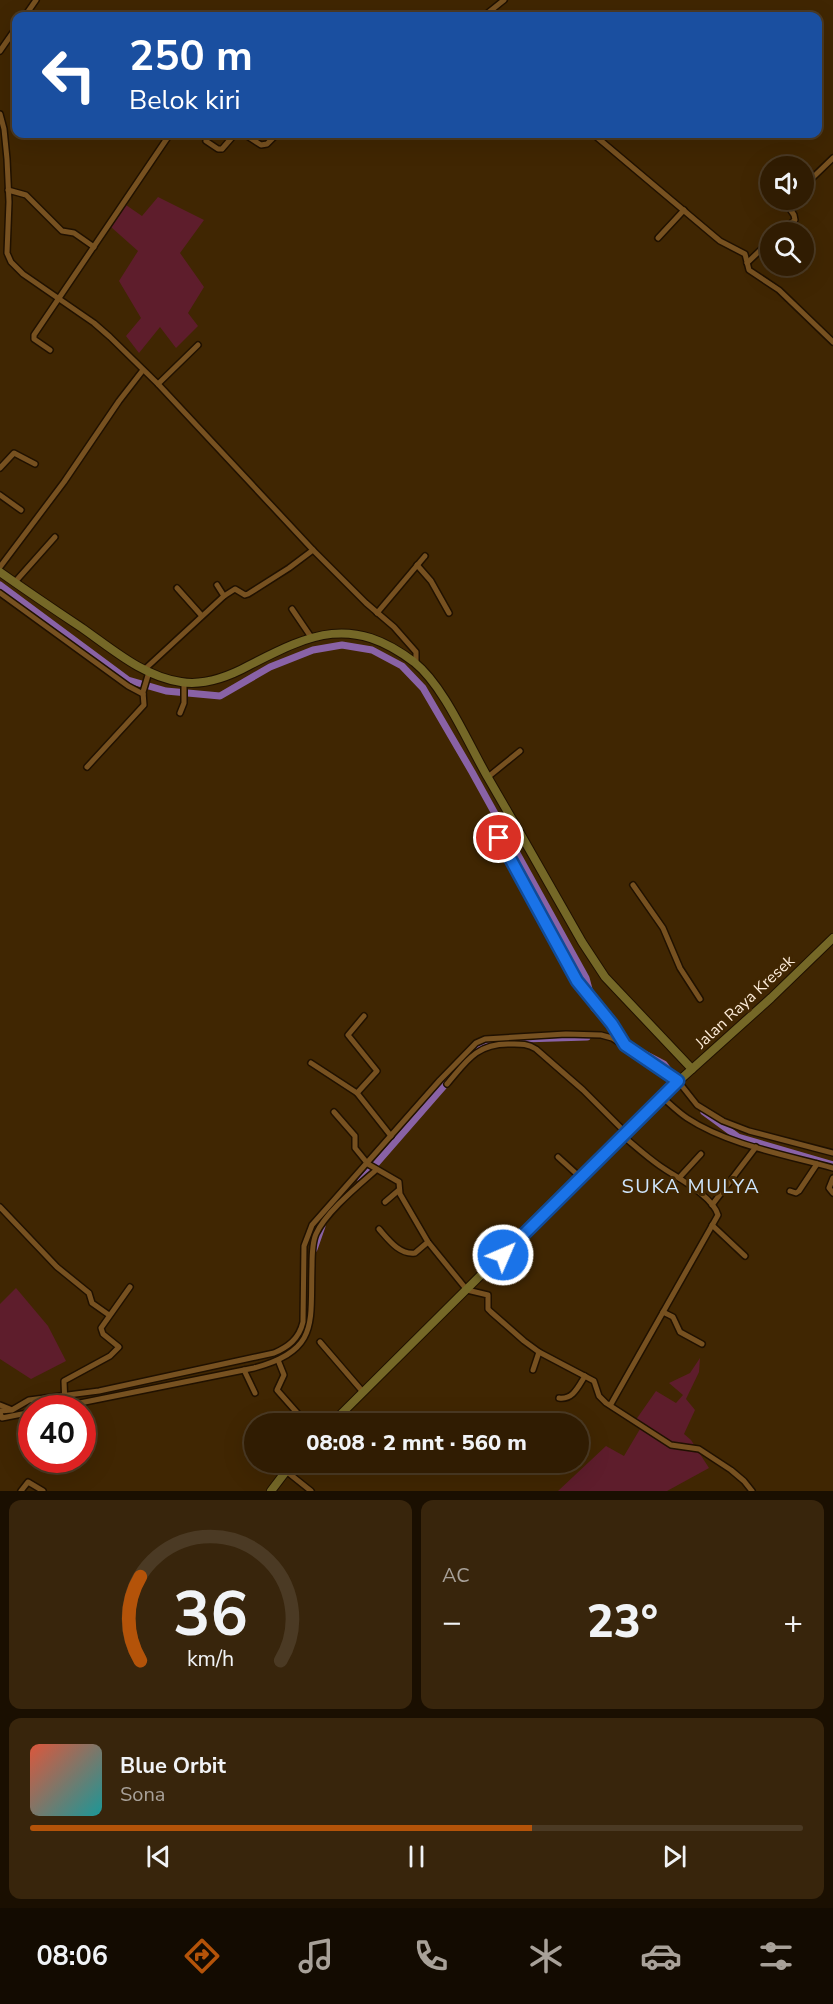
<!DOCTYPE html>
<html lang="id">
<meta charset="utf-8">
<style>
body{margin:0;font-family:"Nunito Sans",sans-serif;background:#38250c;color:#f1f3f6;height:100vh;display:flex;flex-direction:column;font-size:22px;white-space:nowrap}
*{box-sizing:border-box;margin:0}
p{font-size:20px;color:#a8a199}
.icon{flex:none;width:33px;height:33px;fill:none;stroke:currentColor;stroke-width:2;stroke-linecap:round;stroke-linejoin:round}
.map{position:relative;height:1491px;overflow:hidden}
.side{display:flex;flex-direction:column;gap:9px;padding:9px;background:#1a0f01;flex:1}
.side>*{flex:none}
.top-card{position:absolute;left:12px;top:12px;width:810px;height:126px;border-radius:12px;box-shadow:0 6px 24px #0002,0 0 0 2px #4b3a24;background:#1a4fa0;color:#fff;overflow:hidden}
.fabs{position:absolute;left:760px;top:156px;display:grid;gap:12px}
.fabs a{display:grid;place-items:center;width:54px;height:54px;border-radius:50%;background:#301c02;box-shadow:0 6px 24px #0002,0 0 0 2px #4b3a24;font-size:30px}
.speed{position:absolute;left:18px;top:1395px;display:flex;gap:12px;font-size:30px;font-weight:700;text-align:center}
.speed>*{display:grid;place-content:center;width:78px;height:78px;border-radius:50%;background:#301c02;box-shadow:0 6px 24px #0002,0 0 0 2px #4b3a24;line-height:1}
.speed .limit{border:9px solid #d22;background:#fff;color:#111}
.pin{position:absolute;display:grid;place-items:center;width:51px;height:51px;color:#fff;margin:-26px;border:3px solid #fff;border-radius:50%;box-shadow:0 2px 6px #0007}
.me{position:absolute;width:66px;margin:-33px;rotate:45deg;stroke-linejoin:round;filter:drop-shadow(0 0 4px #0008)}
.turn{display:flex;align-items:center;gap:21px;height:126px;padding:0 18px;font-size:27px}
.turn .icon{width:78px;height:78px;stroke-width:2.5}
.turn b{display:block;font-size:42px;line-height:51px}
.big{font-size:45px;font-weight:800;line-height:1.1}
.side .widget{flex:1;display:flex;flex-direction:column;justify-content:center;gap:9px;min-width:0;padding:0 21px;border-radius:12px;background:#38250c}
.side .dial{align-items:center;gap:0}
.dial svg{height:156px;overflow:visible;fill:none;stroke:#4b3a24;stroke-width:7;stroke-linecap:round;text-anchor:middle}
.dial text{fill:#f1f3f6;stroke:none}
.song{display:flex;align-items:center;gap:18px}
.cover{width:72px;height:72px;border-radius:9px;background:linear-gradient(135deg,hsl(10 70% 55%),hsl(180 70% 35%))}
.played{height:6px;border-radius:3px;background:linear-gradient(90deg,#b45309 65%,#4b3a24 65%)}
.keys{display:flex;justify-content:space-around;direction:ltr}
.heat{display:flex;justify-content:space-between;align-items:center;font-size:33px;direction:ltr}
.side .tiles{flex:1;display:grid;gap:9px;grid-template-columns:1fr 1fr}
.widget:last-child{grid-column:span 2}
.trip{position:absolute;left:244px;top:1413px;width:345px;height:60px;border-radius:30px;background:#301c02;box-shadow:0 6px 24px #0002,0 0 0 2px #4b3a24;font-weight:800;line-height:60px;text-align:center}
.menu{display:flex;height:96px;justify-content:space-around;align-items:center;background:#130b01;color:#a8a199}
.menu .icon{width:42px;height:42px}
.menu .current{color:#b45309}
.menu b{font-size:27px;color:#f1f3f6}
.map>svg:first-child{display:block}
</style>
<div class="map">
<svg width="833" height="1491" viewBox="0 0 833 1491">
<rect width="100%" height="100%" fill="#402602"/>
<!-- green -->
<g fill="#5e1d2c">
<path d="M158,197L204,220L180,253L204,287L188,313L198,326L176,348L160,327L139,353L126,336L141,318L119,281L138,251L111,227L126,205L142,216Z"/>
<path d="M16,1288L48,1326L66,1361L31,1379L0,1359V1304Z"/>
<path d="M700,1358L699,1372L686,1399L695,1410L684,1434L691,1440L709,1468L667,1491H558L606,1446L624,1456L640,1429L633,1424L656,1391L676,1403L683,1395L669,1383L690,1373Z"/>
</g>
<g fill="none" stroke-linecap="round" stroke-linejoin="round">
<!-- canal -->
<g stroke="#8962a6" stroke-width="7">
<path d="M0,585L128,680L166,691L220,696L270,667L313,650L342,645L372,650L402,666L423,688L472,772L586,978L594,1008L608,1022"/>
<path d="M523,1039L587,1037"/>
<path d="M622,1042L664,1064L675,1079"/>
<path d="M469,1057C483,1042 492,1041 512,1040"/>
<path d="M704,1112L738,1137L833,1165"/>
<path d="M361,1181L450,1079"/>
<path d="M314,1249L322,1226"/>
</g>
<!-- street casing -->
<g stroke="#201100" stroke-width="8">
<g id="street">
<path d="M25,16L36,0"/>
<path d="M484,16L504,0"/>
<path d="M0,51L16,28"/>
<path d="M0,114L4,129L7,159L9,202L7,253L11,262L23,274L94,323L110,337L158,384L313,550L366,603L394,627L416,652V664"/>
<path d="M244,134L261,145L267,144L277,134"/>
<path d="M593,134L720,241L745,254L749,270L779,290L833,342"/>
<path d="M206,141L218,149H222L235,134"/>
<path d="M804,186L833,158"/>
<path d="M8,190L26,195L62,231L74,233L94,247"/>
<path d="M780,232L795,220L794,215L790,209L792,200"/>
<path d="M658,238L684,210"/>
<path d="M747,263L771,240"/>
<path d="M50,350L34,339V335L170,134"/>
<path d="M158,384L198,345"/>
<path d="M0,468L14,453L35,464"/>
<path d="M0,495L21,510"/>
<path d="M417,565L431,581L449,613"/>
<path d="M0,567L64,482L119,401L143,370"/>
<path d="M15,582L55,537"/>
<path d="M217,585L224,596"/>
<path d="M177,588L202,616"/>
<path d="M0,593L128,686L143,694"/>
<path d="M292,609L311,637"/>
<path d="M377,613L425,556"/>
<path d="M145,669L224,596L235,589L245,595L248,594L289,568L313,550"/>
<path d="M180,713L184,703V683"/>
<path d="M87,767L144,705L143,692L149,672"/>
<path d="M488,777L520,751"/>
<path d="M516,826L506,830L499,837L500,840L577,981L599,1007L623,1042"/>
<path d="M633,885L663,928L680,968L700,999"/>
<path d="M364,1016L348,1035L377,1071L357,1093L391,1136"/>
<path d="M311,1063L357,1093"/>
<path d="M447,1084C466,1062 476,1044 508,1044C519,1044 527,1043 536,1049L583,1090L626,1133"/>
<path d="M662,1097C670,1104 678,1112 687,1118C728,1145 786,1155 833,1168"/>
<path d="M334,1112L355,1136V1148L368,1164L399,1182L400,1194L428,1242L467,1290L488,1295V1309L491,1312L524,1341L539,1352L594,1381L599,1396L606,1403L671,1445L699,1449L731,1470L744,1481L752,1491"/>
<path d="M558,1157L580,1177"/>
<path d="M679,1178L701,1154"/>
<path d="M833,1178L829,1188L833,1193"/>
<path d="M790,1191L796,1193L799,1191L817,1164"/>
<path d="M385,1202L399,1190"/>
<path d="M712,1205L756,1147"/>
<path d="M0,1207L57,1267L89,1293L92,1303L109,1315"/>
<path d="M712,1225L745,1256"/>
<path d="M379,1229C388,1239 399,1255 415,1253L428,1242"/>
<path d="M663,1312L673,1317L680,1332L702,1344"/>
<path d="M320,1342L363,1392"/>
<path d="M278,1360L284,1375L277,1390L307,1424"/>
<path d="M244,1370L255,1393"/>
<path d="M533,1370L539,1352"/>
<path d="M559,1398C573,1400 578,1387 585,1376"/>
<path d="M611,1404L718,1215C712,1195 677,1178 660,1166C647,1157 635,1146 623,1136"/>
<path d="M0,1405L10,1409"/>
<path d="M65,1406L64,1381L110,1356L119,1347L103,1334L101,1328L130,1287"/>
<path d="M55,1408L254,1368C320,1350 310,1323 312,1266C312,1255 312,1243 316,1234C326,1212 358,1186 376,1170"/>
<path d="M0,1411L12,1410L29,1400L99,1391L274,1353C288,1347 299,1339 303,1322L304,1246L312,1225L440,1080L476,1043L485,1039L566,1034L601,1035L612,1038L678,1081L697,1105L723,1121L749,1131L833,1153"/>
<path d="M0,1413L2,1418L32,1412"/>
<path d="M286,1471L311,1491"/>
<path d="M21,1491L28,1482L43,1491"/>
</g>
</g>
<!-- secondary casing -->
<g stroke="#201100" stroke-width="10">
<g id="secondary">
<path d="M0,572C27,591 55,610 82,628C112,649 144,677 181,682C205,686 230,676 250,665C312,633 352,615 414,662C444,686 468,743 487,776C519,831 551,887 582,942L605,977L692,1069"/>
<path d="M331,1424L652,1105L771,998L833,938"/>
<path d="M271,1491L293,1462"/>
</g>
</g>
<!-- street -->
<use href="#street" stroke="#775120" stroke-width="5"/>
<!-- secondary -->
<use href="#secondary" stroke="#756827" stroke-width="8"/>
</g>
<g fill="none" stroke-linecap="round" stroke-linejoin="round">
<!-- route casing -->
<g stroke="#114b97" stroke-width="15">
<path id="route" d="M499,838L577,981L612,1024L625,1045L678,1081L503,1255"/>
</g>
<!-- route -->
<use href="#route" stroke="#1a73e8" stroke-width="10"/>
</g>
<g text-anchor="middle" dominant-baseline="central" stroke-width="6" stroke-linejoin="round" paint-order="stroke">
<!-- street labels -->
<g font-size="16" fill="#fcebd8" stroke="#402602">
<text transform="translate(745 1002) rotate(-43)">Jalan Raya Kresek</text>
</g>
<!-- quarter labels -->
<g font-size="20" letter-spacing="1.5" fill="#cfe6fd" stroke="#402602">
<text x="691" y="1186">SUKA MULYA</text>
</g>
</g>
</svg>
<div class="fabs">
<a><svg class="icon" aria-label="sound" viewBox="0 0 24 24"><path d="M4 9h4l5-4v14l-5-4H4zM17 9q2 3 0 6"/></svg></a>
<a><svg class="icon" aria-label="search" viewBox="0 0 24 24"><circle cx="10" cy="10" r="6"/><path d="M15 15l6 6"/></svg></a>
</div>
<div class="speed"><div class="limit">40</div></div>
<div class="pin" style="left:499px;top:838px;background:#d93025"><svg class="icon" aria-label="arrive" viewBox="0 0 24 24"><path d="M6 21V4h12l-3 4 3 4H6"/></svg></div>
<svg class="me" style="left:503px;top:1255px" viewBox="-20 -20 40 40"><circle r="17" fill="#1a73e8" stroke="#fff" stroke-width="3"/><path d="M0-11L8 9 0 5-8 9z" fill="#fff"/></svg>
<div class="trip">08:08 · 2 mnt · 560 m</div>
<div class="top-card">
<div class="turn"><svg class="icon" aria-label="left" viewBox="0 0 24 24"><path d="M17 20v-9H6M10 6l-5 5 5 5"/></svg><div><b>250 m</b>Belok kiri</div></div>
</div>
</div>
<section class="side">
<div class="tiles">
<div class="widget dial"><svg viewBox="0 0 100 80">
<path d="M14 69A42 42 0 1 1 86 69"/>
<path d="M14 69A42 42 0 0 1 14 26" stroke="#b45309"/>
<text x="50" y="56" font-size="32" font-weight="700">36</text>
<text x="50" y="72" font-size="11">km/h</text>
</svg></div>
<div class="widget"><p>AC</p>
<div class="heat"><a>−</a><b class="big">23°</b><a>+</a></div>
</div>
<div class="widget">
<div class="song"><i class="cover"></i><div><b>Blue Orbit</b><p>Sona</p></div></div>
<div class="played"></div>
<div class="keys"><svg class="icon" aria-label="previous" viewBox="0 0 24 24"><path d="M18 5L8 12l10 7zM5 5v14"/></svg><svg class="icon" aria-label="pause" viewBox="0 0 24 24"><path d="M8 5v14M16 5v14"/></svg><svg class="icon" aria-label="next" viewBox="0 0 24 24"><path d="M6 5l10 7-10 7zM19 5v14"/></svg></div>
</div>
</div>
</section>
<nav class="menu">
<b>08:06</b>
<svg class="icon current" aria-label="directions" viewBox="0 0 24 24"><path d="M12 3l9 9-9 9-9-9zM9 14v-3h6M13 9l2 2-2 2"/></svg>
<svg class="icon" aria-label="music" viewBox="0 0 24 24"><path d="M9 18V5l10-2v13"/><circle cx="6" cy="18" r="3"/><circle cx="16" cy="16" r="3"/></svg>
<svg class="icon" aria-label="phone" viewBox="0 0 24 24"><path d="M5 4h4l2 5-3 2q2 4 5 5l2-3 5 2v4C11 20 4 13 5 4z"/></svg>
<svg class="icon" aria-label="climate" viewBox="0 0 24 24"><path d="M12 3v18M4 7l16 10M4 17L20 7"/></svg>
<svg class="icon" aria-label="car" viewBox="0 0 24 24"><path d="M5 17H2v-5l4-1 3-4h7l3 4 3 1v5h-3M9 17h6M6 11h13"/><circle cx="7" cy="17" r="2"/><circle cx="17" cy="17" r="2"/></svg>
<svg class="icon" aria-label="filters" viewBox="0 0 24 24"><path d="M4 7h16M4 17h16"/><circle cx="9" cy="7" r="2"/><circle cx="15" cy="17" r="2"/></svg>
</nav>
